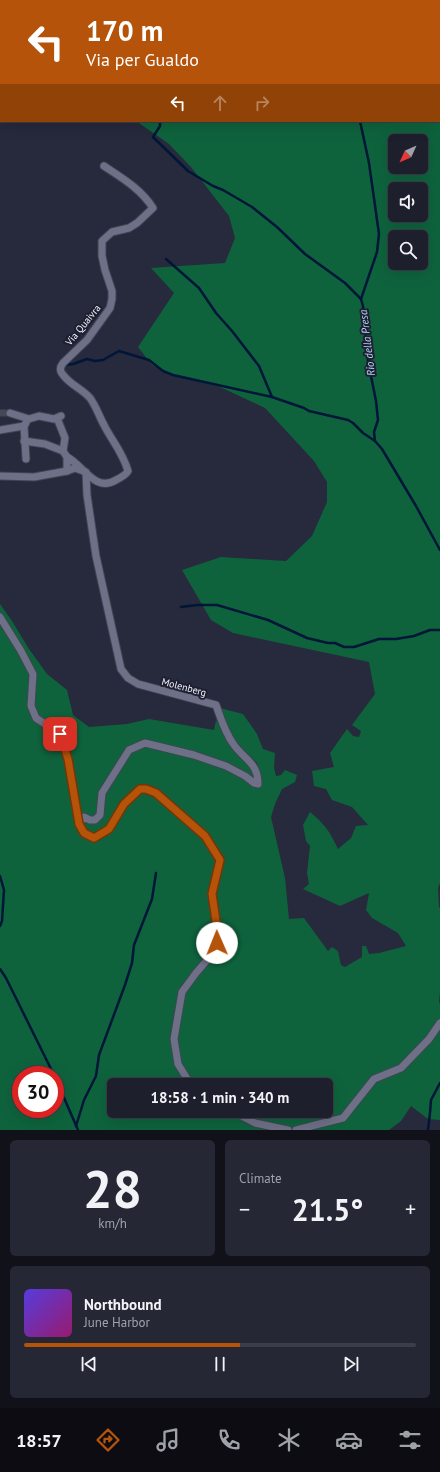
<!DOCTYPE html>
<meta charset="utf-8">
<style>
body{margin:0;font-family:"PT Sans",sans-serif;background:#252735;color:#f1f3f6;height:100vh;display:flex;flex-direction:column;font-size:15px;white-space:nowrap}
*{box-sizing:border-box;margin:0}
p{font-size:13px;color:#a0a2aa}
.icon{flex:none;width:22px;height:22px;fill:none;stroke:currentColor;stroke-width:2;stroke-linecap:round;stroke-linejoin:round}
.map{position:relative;height:1130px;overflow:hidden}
.drawer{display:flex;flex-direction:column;gap:10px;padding:10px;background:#101119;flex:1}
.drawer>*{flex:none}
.hud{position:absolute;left:0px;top:0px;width:440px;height:122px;box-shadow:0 4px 16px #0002,0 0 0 1px #3b3d49;background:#b45309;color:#fff;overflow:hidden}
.needle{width:26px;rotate:225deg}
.fabs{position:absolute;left:388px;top:134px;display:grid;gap:8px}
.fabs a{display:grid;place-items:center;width:40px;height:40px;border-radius:6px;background:#1d1f2d;box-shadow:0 4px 16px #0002,0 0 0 1px #3b3d49;font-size:20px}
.speed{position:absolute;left:12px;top:1066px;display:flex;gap:8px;font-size:20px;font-weight:700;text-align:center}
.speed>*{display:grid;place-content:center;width:52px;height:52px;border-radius:50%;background:#1d1f2d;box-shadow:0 4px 16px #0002,0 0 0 1px #3b3d49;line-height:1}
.speed .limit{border:6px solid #d22;background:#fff;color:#111}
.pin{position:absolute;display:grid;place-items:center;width:34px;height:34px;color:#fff;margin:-17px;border-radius:8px;box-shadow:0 2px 6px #0006}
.me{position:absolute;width:44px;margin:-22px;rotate:359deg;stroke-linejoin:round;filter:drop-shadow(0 0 3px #0008)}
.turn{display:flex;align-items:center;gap:14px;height:84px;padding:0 20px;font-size:18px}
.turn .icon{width:52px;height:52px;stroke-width:2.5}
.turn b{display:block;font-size:28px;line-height:34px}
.lanes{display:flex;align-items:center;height:38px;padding:0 20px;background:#0003;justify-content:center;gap:20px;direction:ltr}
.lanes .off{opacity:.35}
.big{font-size:30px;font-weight:700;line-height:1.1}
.drawer .card{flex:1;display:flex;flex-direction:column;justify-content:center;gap:6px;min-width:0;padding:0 14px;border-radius:6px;background:#252735}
.drawer .dial{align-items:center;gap:0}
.dial b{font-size:52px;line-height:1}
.song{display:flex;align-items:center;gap:12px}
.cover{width:48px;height:48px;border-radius:6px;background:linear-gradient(135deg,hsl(250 70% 55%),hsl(320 70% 35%))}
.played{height:4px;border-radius:2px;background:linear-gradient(90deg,#b45309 55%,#3b3d49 55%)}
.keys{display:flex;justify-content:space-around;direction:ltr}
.heat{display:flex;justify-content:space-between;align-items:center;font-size:22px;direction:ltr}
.drawer .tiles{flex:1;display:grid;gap:10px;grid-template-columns:1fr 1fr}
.card:last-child{grid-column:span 2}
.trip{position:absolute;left:107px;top:1078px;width:226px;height:40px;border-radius:6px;background:#1d1f2d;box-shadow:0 4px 16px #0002,0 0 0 1px #3b3d49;font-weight:700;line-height:40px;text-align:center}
.dock{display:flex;height:64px;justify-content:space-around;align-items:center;background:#0c0c12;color:#a0a2aa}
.dock .icon{width:28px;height:28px}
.dock .on{color:#b45309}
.dock b{font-size:18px;color:#f1f3f6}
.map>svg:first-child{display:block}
</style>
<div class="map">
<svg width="440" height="1130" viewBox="0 0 440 1130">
<rect width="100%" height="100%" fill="#27293c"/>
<!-- forest -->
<g fill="#0e633d" fill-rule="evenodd">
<path d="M0,0H440V883L438,888L439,907L440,908V992L439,1002L440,1004V1019L427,1038L400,1066L373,1077L342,1116L292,1129L256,1121L237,1111H326V1085H193L180,1063L176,1039L184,993L218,952L214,894L222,859L173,806L139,787L107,827L94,835L85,831L82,824L85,820L95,823L104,794L131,752L145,745L193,757L225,768L252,784L261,778L257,763L237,744L227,726L220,708L243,714L257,734L263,749L275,753L274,768L276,776L281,775L285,770L297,775L295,782L282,789L275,804L271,817L285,878L289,919L304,918L328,951L332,947L338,951L341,965L345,967L362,957V946H366L369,954L379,953L406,946L398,933L372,918L366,910L369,893L340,906L303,889L309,884L307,873L310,846L306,841L303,825L310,812C325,825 329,830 338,849L351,838L356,826L368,825L352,807L332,800L326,789L314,786L312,771L334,767L330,753L347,729L353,736L359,737L361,731L352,725L375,694L369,662L233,633L211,620L182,570L221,557L286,561L312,536L327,502V482L314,461L265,408L220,387L173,375L152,365L138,347L174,293L151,268L225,263L235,238L229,216L191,167L169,144L136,121H439V1H1V26ZM395,141H421V167H395ZM395,189H421V215H395ZM395,237H421V263H395Z"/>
<path d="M0,604L12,621L29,649L47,674L67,690L73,715L89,727L127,724L149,719L214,730L216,720L232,748L251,767L255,777L253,779L145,741L128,749L101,793L98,815L77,825L81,836L95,842L111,831L126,807L141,792H146L154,796L202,838L216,860L208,893L215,934L212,950L193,971L179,991L170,1039L175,1065L187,1085H114V1111H225L254,1126L272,1130H0ZM21,1075H55V1109H21Z"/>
<path d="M440,1029V1120L428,1119L411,1106L401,1121L389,1130H310L345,1121L377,1082L403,1071L432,1041Z"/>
</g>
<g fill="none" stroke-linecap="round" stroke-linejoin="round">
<!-- stream -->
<g stroke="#001638" stroke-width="2.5">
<path d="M112,0V1"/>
<path d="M348,1V0"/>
<path d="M160,121V126L153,137L188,171L213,186L223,190L252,207L277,227L305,254L345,283L361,299"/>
<path d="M360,121L369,163L379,234L377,252L361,299L363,306L368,361L376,401L378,420L374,432L375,441"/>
<path d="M166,259L199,288L216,313L232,331L259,366L272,397"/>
<path d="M64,365L73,364L87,359L95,361L103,360L119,351L149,360L163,371L173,375L272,397L304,408L309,411L348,420L353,423L363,433L375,441L382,449L416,506L440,550"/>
<path d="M181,607L197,605H217L268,620L307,638L328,643H335L344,647H354L379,639H396L414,636L430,630H440"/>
<path d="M0,876L4,890L2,921L0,926"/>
<path d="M0,969L6,978L54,1075"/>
<path d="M55,1077L78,1130"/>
<path d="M76,1126L84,1100L96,1076L99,1055L125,985L132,963L134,945L152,899L156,873"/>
<path d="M428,1130L430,1113L431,1100L440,1083"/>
</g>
<!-- street-tunnel -->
<path stroke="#454759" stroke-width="7" stroke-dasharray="7 3.5" stroke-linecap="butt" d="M0,413H10"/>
<!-- street casing -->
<g stroke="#424453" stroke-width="9">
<g id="street">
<path d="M10,413L29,419L39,416L54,419L61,416"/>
<path d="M57,418L65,438L63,451L67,457V471"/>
<path d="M24,426L26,459"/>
<path d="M0,430L24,426L26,423"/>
<path d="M24,441L45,444L63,451"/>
<path d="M67,457C83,465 95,493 116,480C120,478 126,475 128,471C123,453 112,441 104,425C99,416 96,406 90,398C82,389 71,385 64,376C60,372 59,368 63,363L87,340L110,308L112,299V291L105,270L102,256V241L112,232L129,228L137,223L153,208C141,189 122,178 104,166"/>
<path d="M0,476L34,477L67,471L75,468L86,472L87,495L96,556L121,669L128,678L138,684L216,705C221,719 225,733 234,745C245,760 258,763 258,784L254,783L245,776L226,766L194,755L145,743L129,750L102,793L100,815L95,820H90L84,817L79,824"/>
<path d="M0,617L21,651L33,674L31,706L36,718L60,734L68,759L79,824L84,833L94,838L109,829L124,804L140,789H147L156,793L205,836L220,860L212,894L218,934L215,951L196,973L182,992L174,1039L178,1064L191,1085"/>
<path d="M232,1111L255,1123L288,1130"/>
<path d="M296,1130L343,1118L374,1079L401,1068L429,1039L440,1023"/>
</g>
</g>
<!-- street -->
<use href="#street" stroke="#6d7086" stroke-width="7"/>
</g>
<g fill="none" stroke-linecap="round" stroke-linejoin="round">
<!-- route casing -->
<g stroke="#753606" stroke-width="10">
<path id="route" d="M60,734L68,759L79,824L84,833L94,838L109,829L124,804L140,789H146L156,793L205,836L220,860L212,894L218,934L217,943"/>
</g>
<!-- route -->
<use href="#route" stroke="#b45309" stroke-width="7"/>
</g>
<g text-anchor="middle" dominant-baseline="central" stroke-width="4" stroke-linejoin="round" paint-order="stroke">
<!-- street labels -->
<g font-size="10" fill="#f2f3fe" stroke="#1e2032">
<text transform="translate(83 325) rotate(-51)">Via Quaivra</text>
<text transform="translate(184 687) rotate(15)">Molenberg</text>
</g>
<!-- water labels -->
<g font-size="11" font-style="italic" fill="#b7d6fb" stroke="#1e2032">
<text transform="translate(367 343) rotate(-97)">Rio della Presa</text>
</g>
</g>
</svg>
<div class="fabs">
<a><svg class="needle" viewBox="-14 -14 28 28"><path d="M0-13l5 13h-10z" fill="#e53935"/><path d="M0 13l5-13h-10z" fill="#a0a2aa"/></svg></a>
<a><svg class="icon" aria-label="sound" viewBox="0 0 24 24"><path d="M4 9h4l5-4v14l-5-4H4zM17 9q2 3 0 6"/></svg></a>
<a><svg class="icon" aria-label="search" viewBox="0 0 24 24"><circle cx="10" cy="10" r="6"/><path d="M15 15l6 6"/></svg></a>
</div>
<div class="speed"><div class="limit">30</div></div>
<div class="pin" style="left:60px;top:734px;background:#d93025"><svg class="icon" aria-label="arrive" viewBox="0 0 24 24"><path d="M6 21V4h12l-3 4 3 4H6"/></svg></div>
<svg class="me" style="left:217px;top:943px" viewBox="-20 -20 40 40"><circle r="19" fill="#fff"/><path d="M0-13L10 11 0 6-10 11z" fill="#b45309"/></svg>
<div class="trip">18:58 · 1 min · 340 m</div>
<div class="hud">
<div class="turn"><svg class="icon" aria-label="left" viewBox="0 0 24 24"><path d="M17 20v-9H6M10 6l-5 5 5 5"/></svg><div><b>170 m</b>Via per Gualdo</div></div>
<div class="lanes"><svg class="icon" aria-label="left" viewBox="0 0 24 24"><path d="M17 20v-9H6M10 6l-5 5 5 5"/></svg><svg class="icon off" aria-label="ahead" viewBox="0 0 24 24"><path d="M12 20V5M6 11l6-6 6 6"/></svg><svg class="icon off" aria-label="right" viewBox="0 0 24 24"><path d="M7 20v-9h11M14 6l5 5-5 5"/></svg></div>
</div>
</div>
<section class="drawer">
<div class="tiles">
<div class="card dial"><b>28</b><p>km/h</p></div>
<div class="card"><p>Climate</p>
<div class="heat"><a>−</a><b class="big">21.5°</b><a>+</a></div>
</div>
<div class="card">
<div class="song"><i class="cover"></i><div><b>Northbound</b><p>June Harbor</p></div></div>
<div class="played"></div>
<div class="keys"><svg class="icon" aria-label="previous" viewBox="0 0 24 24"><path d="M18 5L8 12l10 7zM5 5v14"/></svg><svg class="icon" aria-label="pause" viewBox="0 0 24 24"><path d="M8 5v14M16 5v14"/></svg><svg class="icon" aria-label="next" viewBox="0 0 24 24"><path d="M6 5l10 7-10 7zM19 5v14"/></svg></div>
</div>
</div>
</section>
<nav class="dock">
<b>18:57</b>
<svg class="icon on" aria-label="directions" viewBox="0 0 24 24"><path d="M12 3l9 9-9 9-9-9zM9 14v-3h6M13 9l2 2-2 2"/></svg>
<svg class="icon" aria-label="music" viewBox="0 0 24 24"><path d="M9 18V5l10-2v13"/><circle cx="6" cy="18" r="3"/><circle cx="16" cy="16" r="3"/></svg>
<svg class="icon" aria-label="phone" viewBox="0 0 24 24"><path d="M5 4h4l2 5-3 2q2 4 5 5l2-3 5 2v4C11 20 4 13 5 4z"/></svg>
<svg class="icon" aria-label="climate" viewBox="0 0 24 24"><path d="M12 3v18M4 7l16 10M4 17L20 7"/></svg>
<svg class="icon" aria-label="car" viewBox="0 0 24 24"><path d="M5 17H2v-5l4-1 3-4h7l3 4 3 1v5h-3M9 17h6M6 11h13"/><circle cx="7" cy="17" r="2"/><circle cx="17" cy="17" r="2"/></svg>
<svg class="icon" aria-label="filters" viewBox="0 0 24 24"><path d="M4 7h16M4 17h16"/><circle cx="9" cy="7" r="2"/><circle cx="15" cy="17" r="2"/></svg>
</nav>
